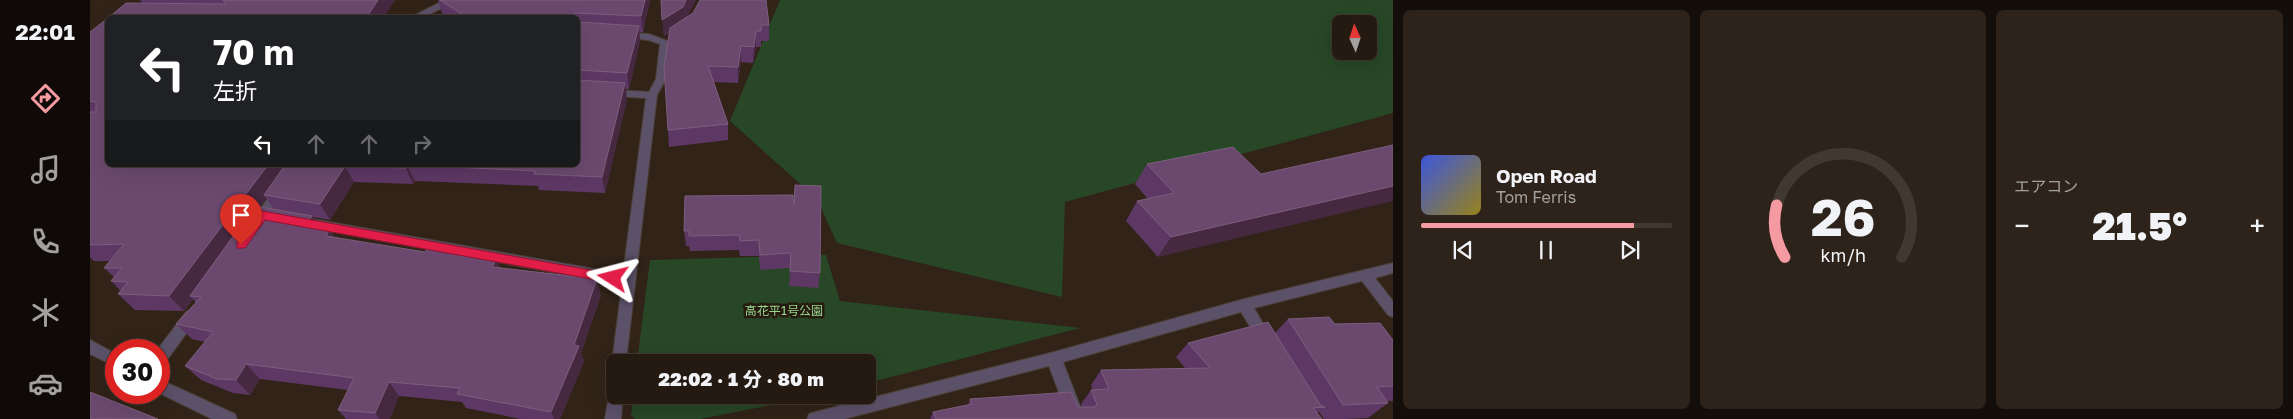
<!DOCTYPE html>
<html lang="ja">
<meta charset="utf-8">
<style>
body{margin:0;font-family:"Golos Text","Noto Sans JP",sans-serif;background:#2d231b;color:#f1f3f6;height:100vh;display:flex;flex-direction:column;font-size:19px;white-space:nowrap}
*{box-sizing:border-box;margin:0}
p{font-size:16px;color:#a3a19f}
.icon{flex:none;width:28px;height:28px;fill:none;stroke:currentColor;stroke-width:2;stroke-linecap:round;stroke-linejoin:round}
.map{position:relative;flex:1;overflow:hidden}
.side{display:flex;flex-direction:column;gap:10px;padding:10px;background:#140e0a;width:900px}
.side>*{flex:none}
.hud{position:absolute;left:15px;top:15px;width:475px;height:152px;border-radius:8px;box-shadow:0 5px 20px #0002,0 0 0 1px #423832;background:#202124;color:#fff;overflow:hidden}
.needle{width:32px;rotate:357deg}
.buttons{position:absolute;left:1242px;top:15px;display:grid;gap:10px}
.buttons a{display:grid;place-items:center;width:45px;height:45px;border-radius:8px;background:#251a12;box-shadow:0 5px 20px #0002,0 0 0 1px #423832;font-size:25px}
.speed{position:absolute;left:15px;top:339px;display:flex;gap:10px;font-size:25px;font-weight:700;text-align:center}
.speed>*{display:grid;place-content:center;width:65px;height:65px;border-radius:50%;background:#251a12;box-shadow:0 5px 20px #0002,0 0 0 1px #423832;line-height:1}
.speed .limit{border:8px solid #d22;background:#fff;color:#111}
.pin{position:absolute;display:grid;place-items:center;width:42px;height:42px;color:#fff;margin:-51px -21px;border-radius:50% 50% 50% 0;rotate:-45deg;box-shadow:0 0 5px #0007}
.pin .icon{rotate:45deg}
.me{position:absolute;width:55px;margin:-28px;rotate:279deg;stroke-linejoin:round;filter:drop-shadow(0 0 4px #0008)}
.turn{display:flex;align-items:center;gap:18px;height:105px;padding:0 25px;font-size:22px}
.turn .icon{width:65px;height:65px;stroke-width:2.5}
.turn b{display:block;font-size:35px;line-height:42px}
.lanes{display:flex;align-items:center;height:48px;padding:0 25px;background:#0003;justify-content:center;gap:25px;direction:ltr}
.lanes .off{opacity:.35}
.big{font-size:38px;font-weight:800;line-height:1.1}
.side .widget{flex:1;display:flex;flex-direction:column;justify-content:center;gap:8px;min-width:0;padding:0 18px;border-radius:8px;background:#2d231b}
.side .dial{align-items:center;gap:0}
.dial svg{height:130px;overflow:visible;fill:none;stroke:#423832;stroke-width:7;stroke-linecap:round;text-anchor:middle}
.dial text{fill:#f1f3f6;stroke:none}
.song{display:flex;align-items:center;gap:15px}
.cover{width:60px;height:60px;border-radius:8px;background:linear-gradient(135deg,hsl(230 70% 55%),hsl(50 70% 35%))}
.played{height:5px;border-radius:2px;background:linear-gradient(90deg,#f49aa0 85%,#423832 85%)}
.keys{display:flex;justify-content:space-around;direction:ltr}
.heat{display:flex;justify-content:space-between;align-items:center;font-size:28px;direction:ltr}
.side .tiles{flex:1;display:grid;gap:10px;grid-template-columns:repeat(3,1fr)}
.trip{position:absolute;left:516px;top:354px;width:270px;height:50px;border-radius:8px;background:#251a12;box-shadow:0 5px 20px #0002,0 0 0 1px #423832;font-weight:800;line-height:50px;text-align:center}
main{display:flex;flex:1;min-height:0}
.tabs{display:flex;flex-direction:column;width:90px;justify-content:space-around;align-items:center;background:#0f0a07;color:#a3a19f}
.tabs .icon{width:35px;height:35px}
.tabs .current{color:#f49aa0}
.tabs b{font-size:22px;color:#f1f3f6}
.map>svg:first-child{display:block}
</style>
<main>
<nav class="tabs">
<b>22:01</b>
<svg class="icon current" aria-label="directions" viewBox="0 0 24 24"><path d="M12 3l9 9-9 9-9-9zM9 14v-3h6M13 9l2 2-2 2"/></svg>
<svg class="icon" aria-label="music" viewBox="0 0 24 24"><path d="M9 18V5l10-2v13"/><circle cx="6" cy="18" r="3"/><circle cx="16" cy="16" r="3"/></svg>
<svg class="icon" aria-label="phone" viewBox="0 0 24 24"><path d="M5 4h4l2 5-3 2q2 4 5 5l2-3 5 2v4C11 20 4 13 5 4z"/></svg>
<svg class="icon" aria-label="climate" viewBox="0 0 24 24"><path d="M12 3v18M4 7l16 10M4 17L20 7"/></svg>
<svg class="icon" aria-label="car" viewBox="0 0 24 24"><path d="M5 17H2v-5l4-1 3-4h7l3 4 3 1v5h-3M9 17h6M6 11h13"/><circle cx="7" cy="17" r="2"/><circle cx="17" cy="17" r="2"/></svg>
</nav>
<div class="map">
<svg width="1303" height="419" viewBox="0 0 1303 419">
<rect width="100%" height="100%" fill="#312318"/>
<!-- green -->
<g fill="#274726" fill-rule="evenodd">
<path d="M690,0H1303V113L975,202L972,297L747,243L727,199L640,121ZM1251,24H1279V51H1251Z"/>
<path d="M736,255L750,301L990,328L778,383V362H547L560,260Z"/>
<path d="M544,395H732L610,419H545L541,415Z"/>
</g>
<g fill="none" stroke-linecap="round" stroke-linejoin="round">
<!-- street casing -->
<g stroke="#4c3f34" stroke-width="2">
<g id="street">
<path d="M355,0H368L332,18H319Z"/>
<path d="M532,32L559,34L580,42L576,79L567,95L536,362H525V367L522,362L532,285L207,225L205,222L207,219L211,217L533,274L556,98L488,94V88L559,92L566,79L570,44L558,40L529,37L527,35Z"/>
<path d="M202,165H214L171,225H163L161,222L163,219Z"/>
<path d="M1303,263V273L1285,278L1303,301V317L1298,315L1272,281L1164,308L1182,339L1180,343L1175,345L1170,343L1151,312L973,362L995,419H979L959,366L754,419H717L719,414L725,412L964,352L1154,299Z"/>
<path d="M101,310L106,312L108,316L106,320L74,364L69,365V350H67L96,312Z"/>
<path d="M0,340L26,354V367L0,354Z"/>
<path d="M69,379L145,414L147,419H122L67,392H69Z"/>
<path d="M525,388V395H533L531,419H515L520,390Z"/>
</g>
</g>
<!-- street -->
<use href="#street" fill="#5b5169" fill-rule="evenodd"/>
</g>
<!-- wall -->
<g fill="#5d3864" fill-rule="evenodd">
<path d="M50,0H305L293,18L52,3Z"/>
<path d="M348,0H560L553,32H549L550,41L539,89H536L537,99L515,193L449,190L448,186L325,181L323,184L264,182L240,220L223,217L230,228L246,238L335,252L406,260L410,268L511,295L491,353L494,361L470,419H431L376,408L372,402L309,396L300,419H256L248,410L258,390L170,379L160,395L143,393L111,380L95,366L115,342L102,339L86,324L106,303L103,299L94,311L45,310L28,294L31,291L21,281L25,278L14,268L20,261H4L0,257V32L18,165H488V18H359L352,13ZM176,198L184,209L170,207Z"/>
<path d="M571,0H606L596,17L679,25V41H671V47H666L663,63L651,62L648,83L624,82L638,124V140L579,147L578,130L580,32L574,36Z"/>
<path d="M1143,147L1068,257L1036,221L1047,201L1058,199L1045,184L1057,164Z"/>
<path d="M704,202L730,273L728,288L699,286L700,268L670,270L669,256H650L649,250L600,251L599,246H596L594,231Z"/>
<path d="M1198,319L1245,324L1303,340V401H1297L1298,403L1278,418L1255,419H1234L1229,412L1227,413L1232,419H840L843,412L878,405L880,399L992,407L991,404L1001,390H1003L1001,385L1011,370L1095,368L1086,357L1098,343L1185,333Z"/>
</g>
<!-- shaded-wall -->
<g fill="#462941">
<path d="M288,0H305L293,18H276Z"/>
<path d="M555,0H560L553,32L551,16Z"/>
<path d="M596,0H606L594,23L574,36L572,20Z"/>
<path d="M549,26L550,41L539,89L537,73Z"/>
<path d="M666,31V47L663,63L664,47Z"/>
<path d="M651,46V62L648,83V67Z"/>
<path d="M535,83L537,99L515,193L512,177Z"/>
<path d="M178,165H201L174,195L176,198L105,296H100L103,299L94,311L79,296Z"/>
<path d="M317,165L325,181L323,184L316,168Z"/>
<path d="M255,166L264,182L240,220L230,204Z"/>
<path d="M1303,186V201L1068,257L1081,237Z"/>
<path d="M222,216L232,232L214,227Z"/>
<path d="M240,229L250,245L236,236Z"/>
<path d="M406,260L413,276L402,267Z"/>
<path d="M507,279L511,295L491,353L494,361L470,419H464L461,412Z"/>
<path d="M156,364L170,379L160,395L146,380Z"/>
<path d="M299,382L309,396L300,419H290L285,413Z"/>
</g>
<!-- building -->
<g fill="#6b496f" stroke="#7c5e7d">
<path d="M133,0H288L276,18H18L36,3L136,4Z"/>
<path d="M350,0H555L551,16L485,13L483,15L484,18H372L373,15Z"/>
<path d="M571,0H596L593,7L572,20Z"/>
<path d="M610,0H676L679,25H671V31H666L664,47L651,46L648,67L618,66L638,124L578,130L574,67L580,28L603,13Z"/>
<path d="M18,18V165H178L79,296L28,294L38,282L21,281L32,268H14L34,244L0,245V112H6V102L0,101V32Z"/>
<path d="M488,22L549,26L537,73L488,70Z"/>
<path d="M488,80L535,83L512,177L444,174L445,171L323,165H488Z"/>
<path d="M1303,145V186L1081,237L1047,201L1084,193L1057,164L1143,147L1171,174Z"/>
<path d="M195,165H317L316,168L255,166L230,204L174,195Z"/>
<path d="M705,185L731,186L730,273L700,271L701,253L670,255L669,240L650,241L649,235L599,236V231H594L595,196L703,195L704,205Z"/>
<path d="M165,206L222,216L214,227L240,229L236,236L335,252L339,246L406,260L402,267L507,279L484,345L489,346L461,412L367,394L370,388L299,382L285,413L248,410L264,378L156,364L146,380L127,379L95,366L123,332L86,324L111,297L100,296Z"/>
<path d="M1239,317L1245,324L1290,323L1303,340V386L1287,387L1298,403L1253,405L1198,319Z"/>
<path d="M1178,322L1231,406L1235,407L1223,408L1232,419H846L843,412L882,404L880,399L981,392L988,407H1005L1007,404L1001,390L1019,389L1011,370L1120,368L1098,343Z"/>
<path d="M0,392L68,419H0Z"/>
</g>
<!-- route -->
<path fill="#e11d48" stroke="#92132f" d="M172,211L523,274L529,278L523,283L175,220L155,248H147V242L168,212Z"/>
<g text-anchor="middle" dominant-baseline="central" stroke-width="5" stroke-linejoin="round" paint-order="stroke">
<!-- park labels -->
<g font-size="12" fill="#96d991" stroke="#271a0e">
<text x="694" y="310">高花平1号公園</text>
</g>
</g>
</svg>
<div class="buttons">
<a><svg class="needle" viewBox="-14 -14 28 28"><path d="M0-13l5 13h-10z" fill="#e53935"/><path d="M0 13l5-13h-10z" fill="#a3a19f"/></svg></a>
</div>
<div class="speed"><div class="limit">30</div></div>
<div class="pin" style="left:151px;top:245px;background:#d93025"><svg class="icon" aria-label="arrive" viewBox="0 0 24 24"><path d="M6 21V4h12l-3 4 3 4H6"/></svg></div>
<svg class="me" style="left:523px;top:278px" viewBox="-20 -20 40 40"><path d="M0-17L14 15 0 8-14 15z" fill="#e11d48" stroke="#fff" stroke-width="4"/></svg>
<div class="trip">22:02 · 1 分 · 80 m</div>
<div class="hud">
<div class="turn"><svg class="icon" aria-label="left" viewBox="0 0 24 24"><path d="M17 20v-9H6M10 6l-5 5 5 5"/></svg><div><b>70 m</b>左折</div></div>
<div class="lanes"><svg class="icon" aria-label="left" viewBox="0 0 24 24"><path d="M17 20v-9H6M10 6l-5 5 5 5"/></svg><svg class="icon off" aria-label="ahead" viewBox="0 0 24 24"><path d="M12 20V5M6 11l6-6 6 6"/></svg><svg class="icon off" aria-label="ahead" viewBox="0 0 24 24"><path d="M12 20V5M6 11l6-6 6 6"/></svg><svg class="icon off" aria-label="right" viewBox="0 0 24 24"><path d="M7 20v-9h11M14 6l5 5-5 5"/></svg></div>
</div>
</div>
<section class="side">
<div class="tiles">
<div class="widget">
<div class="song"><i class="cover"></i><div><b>Open Road</b><p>Tom Ferris</p></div></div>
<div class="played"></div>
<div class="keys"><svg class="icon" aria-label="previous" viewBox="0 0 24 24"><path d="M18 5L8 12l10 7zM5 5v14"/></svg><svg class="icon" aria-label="pause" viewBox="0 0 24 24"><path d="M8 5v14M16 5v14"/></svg><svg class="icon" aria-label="next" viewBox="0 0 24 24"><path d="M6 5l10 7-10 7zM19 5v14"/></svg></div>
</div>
<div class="widget dial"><svg viewBox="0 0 100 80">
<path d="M14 69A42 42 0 1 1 86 69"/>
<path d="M14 69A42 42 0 0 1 9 37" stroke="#f49aa0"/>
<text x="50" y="56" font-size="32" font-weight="700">26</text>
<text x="50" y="72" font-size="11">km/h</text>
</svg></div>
<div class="widget"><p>エアコン</p>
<div class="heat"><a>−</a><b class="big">21.5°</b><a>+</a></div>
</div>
</div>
</section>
</main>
